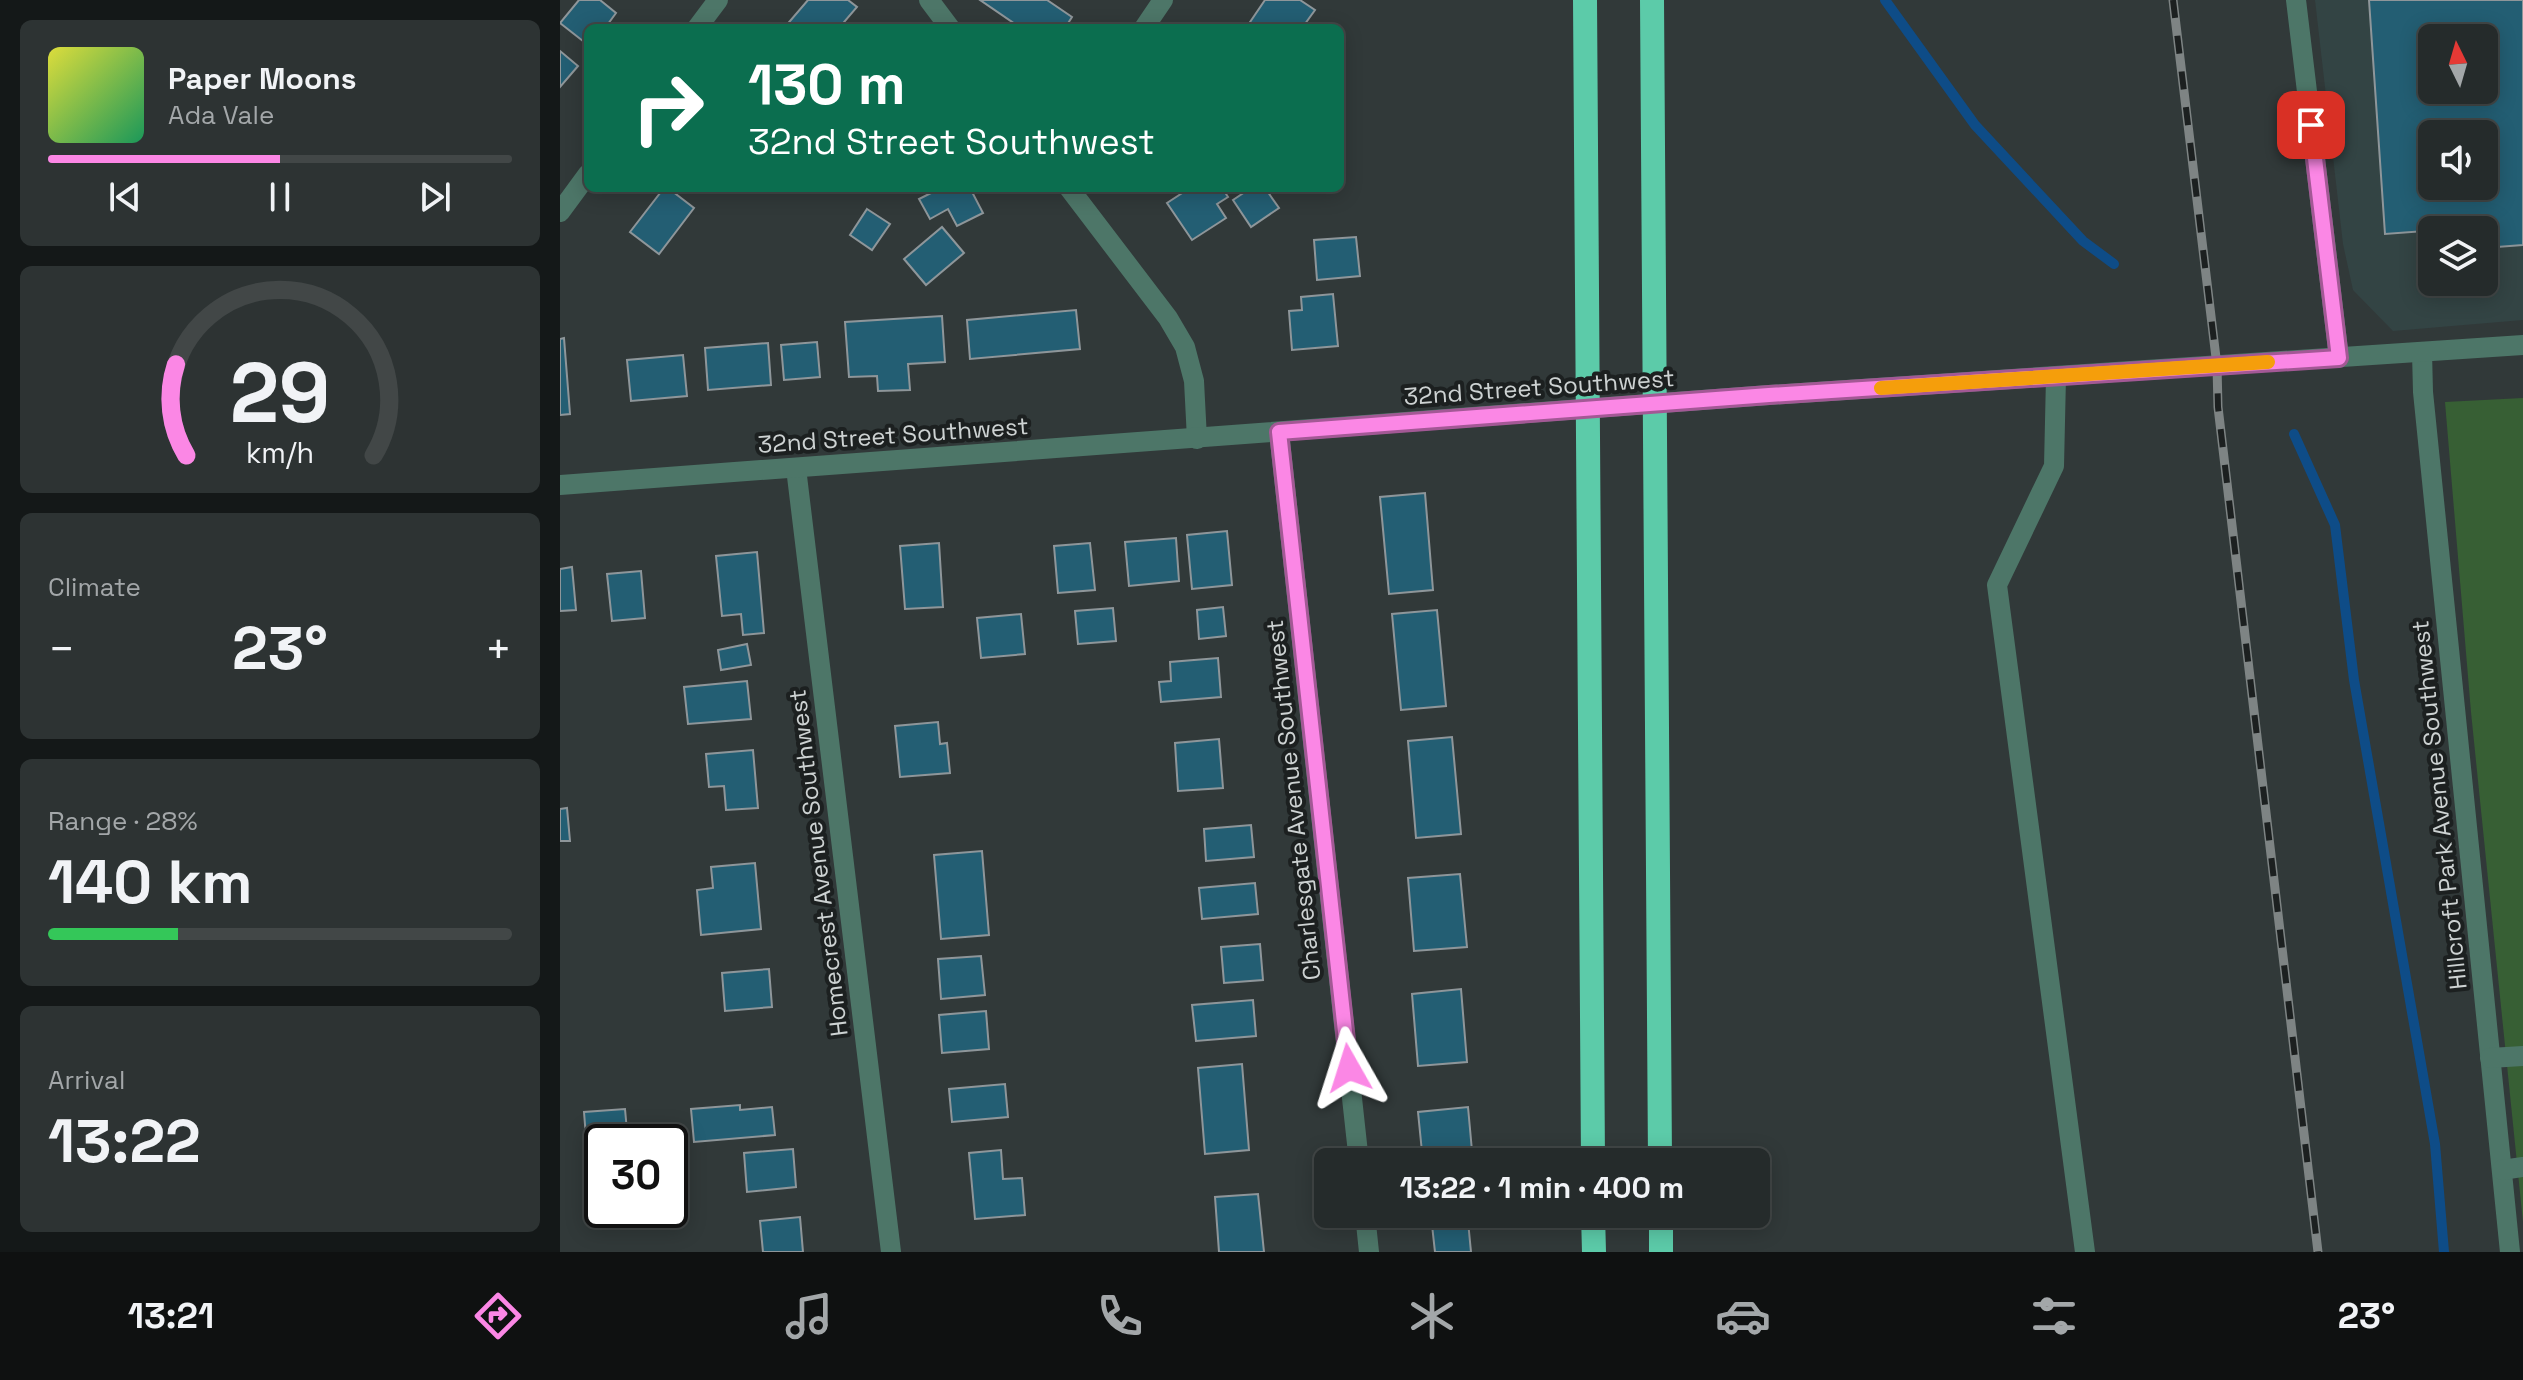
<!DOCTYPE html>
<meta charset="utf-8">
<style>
body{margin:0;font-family:"Space Grotesk",sans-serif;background:#2d3333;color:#f1f3f6;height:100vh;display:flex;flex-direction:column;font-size:30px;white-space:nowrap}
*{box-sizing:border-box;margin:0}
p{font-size:26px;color:#a3a7a9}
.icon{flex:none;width:44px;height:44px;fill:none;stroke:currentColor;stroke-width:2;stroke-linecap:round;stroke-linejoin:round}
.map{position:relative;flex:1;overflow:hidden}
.details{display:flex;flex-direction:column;gap:20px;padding:20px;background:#141818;width:560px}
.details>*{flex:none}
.guide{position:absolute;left:24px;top:24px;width:760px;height:168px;border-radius:12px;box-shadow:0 4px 20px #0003,0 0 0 2px #424747;background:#0b6e4f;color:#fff;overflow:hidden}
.needle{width:52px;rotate:355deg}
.fabs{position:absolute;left:1858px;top:24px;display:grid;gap:16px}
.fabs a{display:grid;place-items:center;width:80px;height:80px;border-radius:12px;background:#252b2b;box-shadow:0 4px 20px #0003,0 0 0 2px #424747;font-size:40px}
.speed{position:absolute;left:24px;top:1124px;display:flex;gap:16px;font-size:40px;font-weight:700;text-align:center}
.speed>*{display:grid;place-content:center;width:104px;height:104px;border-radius:50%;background:#252b2b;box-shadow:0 4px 20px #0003,0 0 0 2px #424747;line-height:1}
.speed .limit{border:4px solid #111;border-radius:12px;background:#fff;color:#111}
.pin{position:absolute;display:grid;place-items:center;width:68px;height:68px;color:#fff;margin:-34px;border-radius:16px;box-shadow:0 4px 12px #0006}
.me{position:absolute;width:88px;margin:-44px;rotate:354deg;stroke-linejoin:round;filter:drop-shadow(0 0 6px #0008)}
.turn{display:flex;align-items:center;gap:28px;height:168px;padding:0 32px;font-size:36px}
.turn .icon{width:104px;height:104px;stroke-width:2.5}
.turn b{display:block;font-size:56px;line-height:68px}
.big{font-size:60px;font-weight:600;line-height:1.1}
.details .widget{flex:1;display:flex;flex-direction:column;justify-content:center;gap:12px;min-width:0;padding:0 28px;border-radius:12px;background:#2d3333}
.details .dial{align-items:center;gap:0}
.dial svg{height:208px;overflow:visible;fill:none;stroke:#424747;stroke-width:7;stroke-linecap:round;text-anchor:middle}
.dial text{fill:#f1f3f6;stroke:none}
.song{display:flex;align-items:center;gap:24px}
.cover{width:96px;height:96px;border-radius:12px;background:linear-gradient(135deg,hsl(60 70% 55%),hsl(150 70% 35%))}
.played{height:8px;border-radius:4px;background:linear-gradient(90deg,#fb87e5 50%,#424747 50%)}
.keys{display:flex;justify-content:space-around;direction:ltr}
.heat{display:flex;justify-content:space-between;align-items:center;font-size:44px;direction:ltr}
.charge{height:12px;border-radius:6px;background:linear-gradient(90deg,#34c759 28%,#424747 0)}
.trip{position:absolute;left:754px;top:1148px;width:456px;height:80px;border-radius:12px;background:#252b2b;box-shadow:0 4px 20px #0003,0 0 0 2px #424747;font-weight:600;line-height:80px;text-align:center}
.tabs{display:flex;height:128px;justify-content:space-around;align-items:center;background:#0f1111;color:#a3a7a9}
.tabs .icon{width:56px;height:56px}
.tabs .current{color:#fb87e5}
.tabs b{font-size:36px;color:#f1f3f6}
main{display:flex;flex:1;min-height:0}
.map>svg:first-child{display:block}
</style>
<main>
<section class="details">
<div class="widget">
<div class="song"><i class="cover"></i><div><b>Paper Moons</b><p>Ada Vale</p></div></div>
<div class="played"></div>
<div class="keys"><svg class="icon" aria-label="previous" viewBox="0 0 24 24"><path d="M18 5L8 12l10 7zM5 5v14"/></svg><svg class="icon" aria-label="pause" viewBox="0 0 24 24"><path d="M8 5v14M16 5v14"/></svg><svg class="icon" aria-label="next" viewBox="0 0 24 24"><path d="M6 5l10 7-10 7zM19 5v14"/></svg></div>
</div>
<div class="widget dial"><svg viewBox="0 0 100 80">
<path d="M14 69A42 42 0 1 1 86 69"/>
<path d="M14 69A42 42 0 0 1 10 34" stroke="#fb87e5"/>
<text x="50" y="56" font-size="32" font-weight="700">29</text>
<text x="50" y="72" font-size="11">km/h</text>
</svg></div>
<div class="widget"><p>Climate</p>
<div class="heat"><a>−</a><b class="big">23°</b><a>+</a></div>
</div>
<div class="widget"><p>Range · 28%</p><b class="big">140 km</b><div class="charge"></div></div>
<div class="widget"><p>Arrival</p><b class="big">13:22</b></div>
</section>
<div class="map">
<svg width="1963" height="1252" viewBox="0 0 1963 1252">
<rect width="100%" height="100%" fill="#313939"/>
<!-- built -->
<path fill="#344" fill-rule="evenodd" d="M1755,0H1963V320L1833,331L1793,290L1783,244ZM1872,38H1924V90H1872ZM1872,134H1924V186H1872ZM1872,230H1924V282H1872Z"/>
<!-- green -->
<path fill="#375f34" d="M1963,398V1222L1911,712L1885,402Z"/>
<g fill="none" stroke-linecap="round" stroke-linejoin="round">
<!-- stream -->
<g stroke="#0e4c87" stroke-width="10">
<path d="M1325,0L1415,125L1523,241L1554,264"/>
<path d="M1734,434L1775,525L1794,680L1875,1144L1884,1252"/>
</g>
</g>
<!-- building -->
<g fill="#235e73" stroke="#8e969a" stroke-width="2" fill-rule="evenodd">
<path d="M19,0H40L56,13L45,28H28V45L0,23Z"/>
<path d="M248,0H288L297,7L279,28H224Z"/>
<path d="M420,0H487L512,17L505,28H461Z"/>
<path d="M705,0H740L755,10L742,28H686Z"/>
<path d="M1809,0H1963V245L1924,248V230L1892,229L1825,234ZM1872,38H1924V90H1872ZM1872,134H1924V186H1872Z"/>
<path d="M0,51L18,66L0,87Z"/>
<path d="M104,188H108L134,208L99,254L70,232Z"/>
<path d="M381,188H410L423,213L397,226L388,209L370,219L359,199Z"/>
<path d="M630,188H662L668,197L657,204L666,218L632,240L607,203Z"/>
<path d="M691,188H705L719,208L691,227L673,200Z"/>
<path d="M307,209L330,224L312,250L290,235Z"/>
<path d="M382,227L404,253L366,285L344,259Z"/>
<path d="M796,237L800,276L757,280L754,240Z"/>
<path d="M773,294L778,346L732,350L729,311L742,310L741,297Z"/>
<path d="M516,310L520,349L410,359L407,320Z"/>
<path d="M382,316L385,362L348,364L350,390L318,391L317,376L289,377L285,322Z"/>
<path d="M4,338L10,414L0,415V339Z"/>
<path d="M257,342L260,377L224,380L221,345Z"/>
<path d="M208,343L211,385L148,390L145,348Z"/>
<path d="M123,355L127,396L71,401L67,360Z"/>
<path d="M865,493L873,590L829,594L820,497Z"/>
<path d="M667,531L672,585L632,589L627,535Z"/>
<path d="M616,538L619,581L569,586L565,542Z"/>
<path d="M379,543L383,607L345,609L340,546Z"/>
<path d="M530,543L535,590L498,593L494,546Z"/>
<path d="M197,552L204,633L183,635L181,614L162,616L156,556Z"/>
<path d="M12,567L16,610L0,611V569Z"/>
<path d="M81,571L85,618L52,621L47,574Z"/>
<path d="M663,607L666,636L639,639L637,610Z"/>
<path d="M553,608L556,641L518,644L515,611Z"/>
<path d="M877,610L886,706L841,710L832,614Z"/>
<path d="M461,614L465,654L421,658L417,618Z"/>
<path d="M187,644L191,665L161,670L158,650Z"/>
<path d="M658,658L661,697L601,702L599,682L611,681L610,662Z"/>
<path d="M187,681L191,719L128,724L124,687Z"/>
<path d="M378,722L380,744L387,743L390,773L340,777L335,726Z"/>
<path d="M892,737L901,834L856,838L848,741Z"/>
<path d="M659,739L663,788L618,791L615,743Z"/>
<path d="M193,750L198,808L166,810L164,786L149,787L146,754Z"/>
<path d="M7,808L10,841H0V809Z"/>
<path d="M691,825L694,857L646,861L644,829Z"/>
<path d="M422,851L429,935L381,939L374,855Z"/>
<path d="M195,863L201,929L141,935L137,890L153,888L151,867Z"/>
<path d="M900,874L907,947L854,951L848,878Z"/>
<path d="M695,883L698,914L642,919L639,888Z"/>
<path d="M700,944L703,980L664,983L661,947Z"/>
<path d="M421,956L425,995L381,999L378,959Z"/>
<path d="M209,969L212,1007L165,1011L162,973Z"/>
<path d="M901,989L907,1062L858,1066L852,994Z"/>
<path d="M693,1000L696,1036L636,1041L632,1005Z"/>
<path d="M426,1011L429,1049L382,1053L379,1015Z"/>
<path d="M682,1064L689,1150L645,1154L638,1068Z"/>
<path d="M445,1084L448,1117L392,1122L389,1089Z"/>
<path d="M180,1105V1110L212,1107L215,1135L134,1142L131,1109Z"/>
<path d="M908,1107L913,1162H863L858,1112Z"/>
<path d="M65,1109L68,1142H42V1148L27,1150L24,1112Z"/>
<path d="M233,1149L236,1187L187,1192L184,1153Z"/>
<path d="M441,1150L443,1179L462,1178L465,1215L415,1219L409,1153Z"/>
<path d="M698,1194L704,1252H659L655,1197Z"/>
<path d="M240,1217L243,1252H203L200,1221Z"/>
<path d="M908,1221L911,1252H875L872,1225Z"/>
</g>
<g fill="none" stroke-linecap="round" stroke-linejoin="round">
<!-- minor -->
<g stroke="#4d7668" stroke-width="20">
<path d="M369,0L390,28"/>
<path d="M1736,0L1779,358"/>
<path d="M137,28L158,0"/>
<path d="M584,28L603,0"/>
<path d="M509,188L608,318L625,347L634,381L637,439"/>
<path d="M0,212L28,174"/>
<path d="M1862,352L1863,392L1950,1252"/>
<path d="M1496,377L1494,466L1437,585L1525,1252"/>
<path d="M719,432L799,1162"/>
<path d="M236,468L331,1252"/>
<path d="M0,485L1209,395L1963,345"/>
<path d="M1930,1058L1963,1056"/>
<path d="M1942,1170L1963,1167"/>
<path d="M805,1214L809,1252"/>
</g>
<!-- highway -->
<g stroke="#5ccba9" stroke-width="24">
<path d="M1025,0L1033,1162"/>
<path d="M1092,0L1100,1162"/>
<path d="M1033,1214L1034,1252"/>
<path d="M1101,1214V1252"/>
</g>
<!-- rail casing -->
<g stroke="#7e8484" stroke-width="9">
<path id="rail" d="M1613,0L1657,366L1658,407L1758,1252"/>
</g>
<!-- rail -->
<use href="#rail" stroke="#1c2020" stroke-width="6" stroke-dasharray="18" stroke-linecap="butt"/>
</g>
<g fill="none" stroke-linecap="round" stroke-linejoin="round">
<!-- route casing -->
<g stroke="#a35895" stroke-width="20">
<path id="route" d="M789,1068L719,432L1209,395L1779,358L1751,125"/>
</g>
<!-- route -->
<use href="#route" stroke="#fb87e5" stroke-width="14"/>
<!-- slow -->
<path stroke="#f59e0b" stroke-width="14" d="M1321,388L1708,362"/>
</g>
<g text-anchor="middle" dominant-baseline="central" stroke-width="8" stroke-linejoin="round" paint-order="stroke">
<!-- street labels -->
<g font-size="24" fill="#cdd2d2" stroke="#1c2020">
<text transform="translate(979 387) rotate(-4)">32nd Street Southwest</text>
<text transform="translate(333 435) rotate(-4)">32nd Street Southwest</text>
<text transform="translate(733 800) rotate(-96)">Charlesgate Avenue Southwest</text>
<text transform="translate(1879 805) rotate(-96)">Hillcroft Park Avenue Southwest</text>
<text transform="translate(258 863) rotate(-97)">Homecrest Avenue Southwest</text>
</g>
</g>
</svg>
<div class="fabs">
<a><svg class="needle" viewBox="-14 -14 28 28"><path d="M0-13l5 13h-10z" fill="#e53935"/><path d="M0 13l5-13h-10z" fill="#a3a7a9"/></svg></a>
<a><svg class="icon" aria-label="sound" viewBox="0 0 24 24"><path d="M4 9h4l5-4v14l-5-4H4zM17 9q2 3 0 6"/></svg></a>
<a><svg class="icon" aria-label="layers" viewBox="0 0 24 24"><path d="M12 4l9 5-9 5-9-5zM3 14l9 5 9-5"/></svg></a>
</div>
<div class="speed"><div class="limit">30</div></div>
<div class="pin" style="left:1751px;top:125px;background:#d93025"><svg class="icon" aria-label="arrive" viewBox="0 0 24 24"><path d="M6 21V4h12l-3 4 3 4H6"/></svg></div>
<svg class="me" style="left:789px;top:1068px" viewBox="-20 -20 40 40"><path d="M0-17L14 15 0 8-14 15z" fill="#fb87e5" stroke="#fff" stroke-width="4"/></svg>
<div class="trip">13:22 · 1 min · 400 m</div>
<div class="guide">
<div class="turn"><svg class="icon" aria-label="right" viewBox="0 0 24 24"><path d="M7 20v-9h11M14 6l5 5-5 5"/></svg><div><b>130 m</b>32nd Street Southwest</div></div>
</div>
</div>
</main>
<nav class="tabs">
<b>13:21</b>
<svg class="icon current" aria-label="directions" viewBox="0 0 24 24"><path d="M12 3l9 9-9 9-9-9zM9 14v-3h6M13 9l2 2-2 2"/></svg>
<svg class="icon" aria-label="music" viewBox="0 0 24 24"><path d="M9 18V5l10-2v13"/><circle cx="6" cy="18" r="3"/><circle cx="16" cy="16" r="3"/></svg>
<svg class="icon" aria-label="phone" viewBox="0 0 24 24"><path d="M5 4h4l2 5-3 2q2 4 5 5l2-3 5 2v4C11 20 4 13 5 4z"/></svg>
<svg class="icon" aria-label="climate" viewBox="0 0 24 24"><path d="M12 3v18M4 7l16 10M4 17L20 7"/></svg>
<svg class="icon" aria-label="car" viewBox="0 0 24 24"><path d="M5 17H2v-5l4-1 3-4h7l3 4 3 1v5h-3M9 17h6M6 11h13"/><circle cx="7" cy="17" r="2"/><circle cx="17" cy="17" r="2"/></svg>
<svg class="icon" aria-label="filters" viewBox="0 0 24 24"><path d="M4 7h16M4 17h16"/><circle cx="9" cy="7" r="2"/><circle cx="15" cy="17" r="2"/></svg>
<b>23°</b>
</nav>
